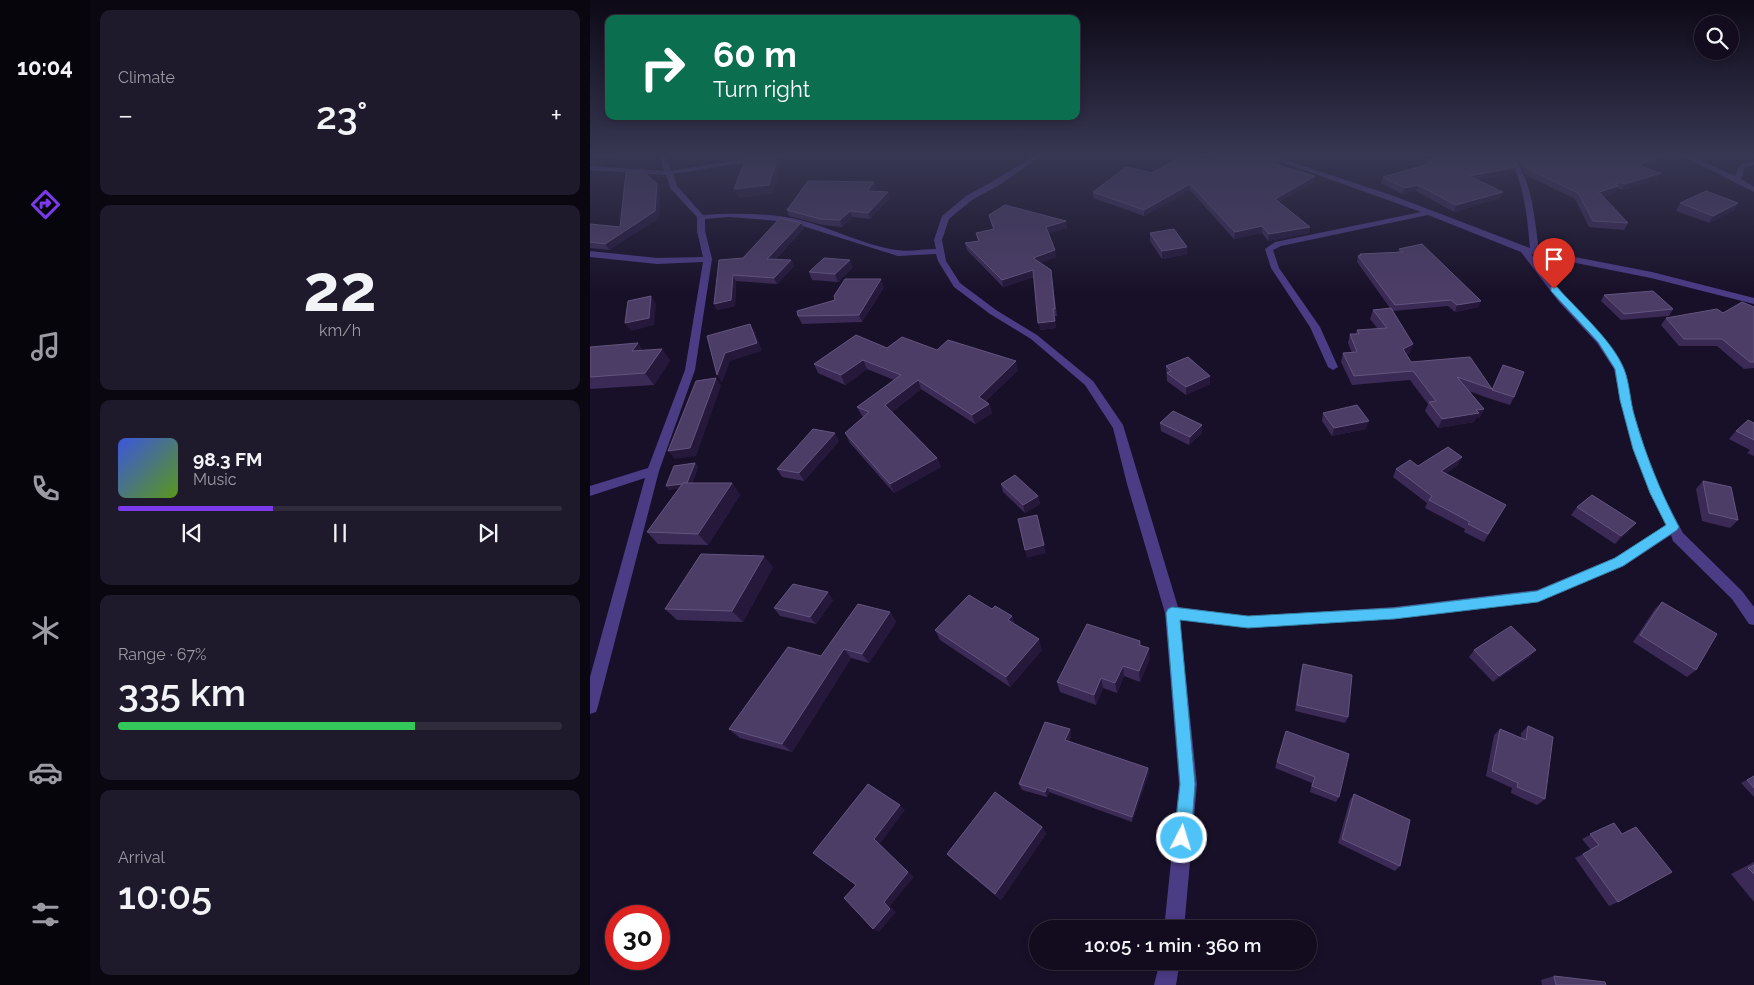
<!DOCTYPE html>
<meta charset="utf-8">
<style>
body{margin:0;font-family:Raleway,sans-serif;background:#1f1a2b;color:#f1f3f6;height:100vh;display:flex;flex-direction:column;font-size:19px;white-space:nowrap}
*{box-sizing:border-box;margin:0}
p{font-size:16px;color:#9c9ba4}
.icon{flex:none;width:28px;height:28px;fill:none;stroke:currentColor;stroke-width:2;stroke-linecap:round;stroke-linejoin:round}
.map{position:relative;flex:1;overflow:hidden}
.drawer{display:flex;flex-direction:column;gap:10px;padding:10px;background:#0a0710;width:500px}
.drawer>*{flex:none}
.hud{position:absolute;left:15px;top:15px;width:475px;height:105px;border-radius:10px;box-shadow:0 2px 8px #0003,0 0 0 1px #312c3c;background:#0b6e4f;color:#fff;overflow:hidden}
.tools{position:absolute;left:1104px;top:15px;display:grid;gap:10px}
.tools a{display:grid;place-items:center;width:45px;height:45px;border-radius:50%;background:#120c1e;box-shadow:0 2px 8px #0003,0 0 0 1px #312c3c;font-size:25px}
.speed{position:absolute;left:15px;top:905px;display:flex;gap:10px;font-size:25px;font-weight:700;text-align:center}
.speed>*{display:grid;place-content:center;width:65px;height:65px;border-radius:50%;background:#120c1e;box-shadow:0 2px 8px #0003,0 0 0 1px #312c3c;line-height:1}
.speed .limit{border:8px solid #d22;background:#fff;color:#111}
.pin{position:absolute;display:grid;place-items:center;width:42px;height:42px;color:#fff;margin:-51px -21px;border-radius:50% 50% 50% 0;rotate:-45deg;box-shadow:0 0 5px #0007}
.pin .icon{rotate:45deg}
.me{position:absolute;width:55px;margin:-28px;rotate:5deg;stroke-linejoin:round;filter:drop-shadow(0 0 4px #0008)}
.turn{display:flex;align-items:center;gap:18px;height:105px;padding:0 25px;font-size:22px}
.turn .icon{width:65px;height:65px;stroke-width:2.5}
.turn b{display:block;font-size:35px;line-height:42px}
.big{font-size:38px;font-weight:600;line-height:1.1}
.drawer .card{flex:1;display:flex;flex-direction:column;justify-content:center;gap:8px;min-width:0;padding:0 18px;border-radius:10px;background:#1f1a2b}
.drawer .dial{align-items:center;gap:0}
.dial b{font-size:65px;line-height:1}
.song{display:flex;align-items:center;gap:15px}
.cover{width:60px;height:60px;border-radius:8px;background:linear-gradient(135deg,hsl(230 70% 55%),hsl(90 70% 35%))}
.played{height:5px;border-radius:2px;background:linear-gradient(90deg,#7c3aed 35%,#312c3c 35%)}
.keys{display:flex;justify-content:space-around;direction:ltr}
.heat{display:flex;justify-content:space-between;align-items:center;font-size:28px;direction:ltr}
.charge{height:8px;border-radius:4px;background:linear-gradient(90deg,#34c759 67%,#312c3c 0)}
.trip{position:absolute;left:439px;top:920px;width:288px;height:50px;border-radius:25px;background:#120c1e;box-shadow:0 2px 8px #0003,0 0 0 1px #312c3c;font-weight:600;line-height:50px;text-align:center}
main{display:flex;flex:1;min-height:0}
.menu{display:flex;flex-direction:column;width:90px;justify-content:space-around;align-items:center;background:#07050c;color:#9c9ba4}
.menu .icon{width:35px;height:35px}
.menu .on{color:#7c3aed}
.menu b{font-size:22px;color:#f1f3f6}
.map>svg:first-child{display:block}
</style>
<main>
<nav class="menu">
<b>10:04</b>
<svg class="icon on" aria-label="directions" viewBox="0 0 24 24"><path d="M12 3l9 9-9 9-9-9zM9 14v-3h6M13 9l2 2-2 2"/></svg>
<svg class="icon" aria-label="music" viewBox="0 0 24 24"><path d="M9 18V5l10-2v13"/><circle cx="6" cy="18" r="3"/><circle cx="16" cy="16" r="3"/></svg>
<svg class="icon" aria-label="phone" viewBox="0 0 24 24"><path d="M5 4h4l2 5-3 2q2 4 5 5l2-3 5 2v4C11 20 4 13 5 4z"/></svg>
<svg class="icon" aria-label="climate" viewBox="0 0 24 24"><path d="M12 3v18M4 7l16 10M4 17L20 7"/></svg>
<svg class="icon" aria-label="car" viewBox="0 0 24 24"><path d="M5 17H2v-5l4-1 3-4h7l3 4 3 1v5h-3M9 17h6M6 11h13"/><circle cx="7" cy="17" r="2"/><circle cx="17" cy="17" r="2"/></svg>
<svg class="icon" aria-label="filters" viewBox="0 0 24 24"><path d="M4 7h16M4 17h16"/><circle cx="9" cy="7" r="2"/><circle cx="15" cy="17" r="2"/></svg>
</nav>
<section class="drawer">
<div class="card"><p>Climate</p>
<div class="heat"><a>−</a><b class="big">23°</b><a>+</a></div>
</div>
<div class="card dial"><b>22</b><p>km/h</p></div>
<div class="card">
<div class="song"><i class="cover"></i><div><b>98.3 FM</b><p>Music</p></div></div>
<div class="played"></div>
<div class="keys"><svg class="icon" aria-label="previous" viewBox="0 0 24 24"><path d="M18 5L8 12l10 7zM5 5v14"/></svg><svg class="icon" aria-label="pause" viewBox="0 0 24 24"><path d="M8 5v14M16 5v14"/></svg><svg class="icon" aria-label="next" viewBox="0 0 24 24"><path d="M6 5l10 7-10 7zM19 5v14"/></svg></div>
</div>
<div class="card"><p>Range · 67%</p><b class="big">335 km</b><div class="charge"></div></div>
<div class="card"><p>Arrival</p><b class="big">10:05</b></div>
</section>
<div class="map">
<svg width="1164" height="985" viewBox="0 0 1164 985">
<rect width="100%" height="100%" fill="#181028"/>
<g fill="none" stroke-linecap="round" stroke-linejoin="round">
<!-- minor -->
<g fill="#4b3c86" fill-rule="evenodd">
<path d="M69,155H75L81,171L178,155H191L188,157L83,174L87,186L113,215C142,213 173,213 201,218C237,225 271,245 307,250C319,252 333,249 346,249L344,240L352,216L376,196L405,180L445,155H452L411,184L382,200L359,219L352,240L356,261L370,283L406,310L447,335L503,381L533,425L588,607L658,616L804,607L947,590L1024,558L1076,525L1060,493L1043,449L1030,400L1024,369L1007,343L969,302L931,252L838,215L691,246L683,250L689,268L730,327L748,367L743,370L738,367L720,327L681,268L675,249L685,242L831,212L672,155H680L804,196L940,248C937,216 935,183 917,155H923C943,183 944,217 949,250L1062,272L1164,298V304L1061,278L941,254L975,298L1014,339L1034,369L1040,400L1055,449L1072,493L1093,533L1152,591L1164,607V625L1159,624L1142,599L1083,541L1081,535L1034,566L948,602L804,619L658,628L590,620L607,784L594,929H574L589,784L575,613L537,484L523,428L495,385L441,339L400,314L364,287L348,261L346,254L308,256L200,222L139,217L115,219V231L122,259L105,370L69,471L8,706L6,712L0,714V677L55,478L0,496V486L58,468L95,370L113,262L67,264L0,257V251L67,258L113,257L107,231V217L81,189L76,175L0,170V166L74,171Z"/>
<path d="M1091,155H1099L1145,176L1150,165L1164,161V165L1155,167L1151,179L1164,187V192Z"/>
<path d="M570,961H590L586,985H564Z"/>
</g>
</g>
<!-- wall -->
<g fill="#3a2a55">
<path d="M0,155H25L4,164L0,165Z"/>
<path d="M340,155H360L341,156Z"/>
<path d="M667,155H698V156L695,158L684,155L689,157V163L686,165L724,182L689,202L720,227L719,233L678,241L672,233L644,239L600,190L554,216L503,198V192L562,173L599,158L621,161L662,158Z"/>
<path d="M924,155H1077L1075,157L1054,167L1067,179L1032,190L1027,188L1025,193L1013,197L1038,223L1034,230L999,227L985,199L936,175Z"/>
<path d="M835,160L924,173L888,180L910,198L864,212L826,191L812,194L791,183L793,177L834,165Z"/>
<path d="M67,184L70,191L69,218L19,250L0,248V224L30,227Z"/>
<path d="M286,188L283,191L300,198L280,219L263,217L252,227L233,225L199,216L197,210Z"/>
<path d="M1090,203L1144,210L1119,223L1086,211Z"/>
<path d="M399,215L476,221L477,228L459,233L466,257L450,263L461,270L467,316H464L466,328L450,330L444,277L413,287L377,250L375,243L388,241L386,233L403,230Z"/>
<path d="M214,228L185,260H201L204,266L187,284L146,281L145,306L127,310L124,304L153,258Z"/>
<path d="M560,233L597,254L572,259L560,241Z"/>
<path d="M809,249L889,307L865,312L858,306L803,311L820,353L816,355L821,362L902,389L924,397L920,405L898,398L899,397L898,398L879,391L894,409L889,418H886L884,422L848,428L835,411L838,404L820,380L762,385L751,362L753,353H762L758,343L760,334H766L767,330L788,329L780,319L783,310L800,308L767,262L768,256L770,254L808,252Z"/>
<path d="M263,267L248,282L222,280L219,272Z"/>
<path d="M294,287L272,322L212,324L208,316L245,300Z"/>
<path d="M1014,295L1083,309L1079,316L1031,320L1011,301Z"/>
<path d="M1164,307V368L1154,369L1127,346H1089L1071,325L1076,318L1133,313Z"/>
<path d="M0,347L52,350L80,360L64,385L0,389Z"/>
<path d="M297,348L347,350L428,370L396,401L399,404L402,413L385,424L331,389L302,412L347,458L351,467L304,493L260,443L255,433L274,417L272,416L267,407L304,380L277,369L255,385L228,373L224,364Z"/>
<path d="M576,366L620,376V384L596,395L577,381Z"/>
<path d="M733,413L776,429L742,436L732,421Z"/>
<path d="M570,423L612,433L599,445L571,431Z"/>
<path d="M1164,423V456L1157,453L1160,450L1139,439L1146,431Z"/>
<path d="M249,441L214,481L192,477L187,469Z"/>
<path d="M105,463L108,467L102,483H142L150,495L118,545L68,544L57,532L89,488L79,490L76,486Z"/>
<path d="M868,465L855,474L916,505L894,542L874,532L875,529L835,508L837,503L803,477L806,469L828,466Z"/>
<path d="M1113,481L1148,520L1140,528L1112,521L1106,489Z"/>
<path d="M411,484L448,496L450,504L435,513L413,492Z"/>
<path d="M987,507L1039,531L1025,544L981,515Z"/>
<path d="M183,567L153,622L87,620L75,609Z"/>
<path d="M243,600L226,624L190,616L184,608Z"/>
<path d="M1072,602L1106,670L1097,677L1043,642L1065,609Z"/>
<path d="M402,609L422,616L424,624L452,650L420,687L350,640L345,630Z"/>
<path d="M300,612L306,622L279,663L261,658L202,752L150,738L139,729L231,656Z"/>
<path d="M550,641L551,645L560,658L550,682L534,676L527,693L513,688L506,705L470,692L467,682Z"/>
<path d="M884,650L940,657L903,682L879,657Z"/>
<path d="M713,664L758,717L755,723L705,711L711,670Z"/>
<path d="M938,726L955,799L947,805L921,793L922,788L896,776L904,735L910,729L931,738V733Z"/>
<path d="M480,729L481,736L479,742L558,768L559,773L542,822L459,792L457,797L432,790L429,784Z"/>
<path d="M696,731L749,797L746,802L720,792L722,783L685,768Z"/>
<path d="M1164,776V797L1151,783Z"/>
<path d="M764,794L810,866L805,871L748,843L760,800Z"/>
<path d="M1024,823L1028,902L1019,906L985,858L1001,850L992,839Z"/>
<path d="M452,827L456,834L411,900L364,861L357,854Z"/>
<path d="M1164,862V902L1141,874Z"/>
<path d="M964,976L1016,985H952L951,980Z"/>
</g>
<!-- shaded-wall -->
<g fill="#25183b">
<path d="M8,155H25L4,164L0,158Z"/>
<path d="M188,155H194L183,194L148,198L144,189Z"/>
<path d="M1071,155H1077L1075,157L1045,171L1048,165Z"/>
<path d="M689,157V163L680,169L681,163Z"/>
<path d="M927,167L924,173L877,182L879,176Z"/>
<path d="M1071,173L1067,179L1032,190L1035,184Z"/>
<path d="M725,176L724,182L684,205L685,199Z"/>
<path d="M284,182L286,188L279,197L277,191Z"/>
<path d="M1029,182L1026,187L1028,186L1025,193L1006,199L1009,192L1026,187Z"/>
<path d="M67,184L70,191L69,218L19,250L15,244L65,211Z"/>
<path d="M600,184V190L554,216V210Z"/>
<path d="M828,185L826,191L812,194L814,188Z"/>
<path d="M298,192L300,198L280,219L278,213Z"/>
<path d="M913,192L910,198L864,212L866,205Z"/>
<path d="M1148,203L1144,210L1119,223L1123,216Z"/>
<path d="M260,211L263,217L252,227L250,220Z"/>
<path d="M476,221L477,228L457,234L456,227Z"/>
<path d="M211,223L214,228L180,265L177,259Z"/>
<path d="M672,226V233L644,239L645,232Z"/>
<path d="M720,227L719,233L678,241L679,234Z"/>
<path d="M597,247V254L572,259V251Z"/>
<path d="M465,250L466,257L444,265L443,258Z"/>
<path d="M201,260L204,266L187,284L184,278Z"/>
<path d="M260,260L263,267L248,282L245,274Z"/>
<path d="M443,270L444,277L413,287L412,280Z"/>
<path d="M143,275L146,281L145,306L127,310L124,304Z"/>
<path d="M291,279L294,287L272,322L269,315Z"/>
<path d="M61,296L66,304L64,325L41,331L35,323Z"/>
<path d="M891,301L889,307L865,312L867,305Z"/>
<path d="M465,321L466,328L450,330L448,323Z"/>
<path d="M160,324L165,332L172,351L140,361L132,383L127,375L135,353Z"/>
<path d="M48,343L56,355L42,351Z"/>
<path d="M823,344L820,353L810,358L813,349Z"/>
<path d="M72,349L80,360L64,385L55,373Z"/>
<path d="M273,360L277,369L255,385L251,375Z"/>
<path d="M426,361L428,370L391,406L389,397Z"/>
<path d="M620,376V384L596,395V387Z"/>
<path d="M126,378L131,386L106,456L85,459L78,451Z"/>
<path d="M328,380L331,389L299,414L295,405Z"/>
<path d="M399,404L402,413L385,424L382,415Z"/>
<path d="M894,409L889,418H886L884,422L848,428L852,419Z"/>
<path d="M779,421L776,429L742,436L744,428Z"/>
<path d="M612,425V433L599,445L600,437Z"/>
<path d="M245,433L249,441L214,481L209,473Z"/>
<path d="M872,457L868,465L847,479L851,471Z"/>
<path d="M347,458L351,467L304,493L300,484Z"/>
<path d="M105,463L108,467L100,487L79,490L76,486Z"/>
<path d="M142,483L150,495L118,545L108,534Z"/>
<path d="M448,496L450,504L435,513L433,505Z"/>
<path d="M1046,523L1039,531L1025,544L1031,536Z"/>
<path d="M454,545L456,553L437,558L435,550Z"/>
<path d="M174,556L183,567L153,622L142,611Z"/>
<path d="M238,592L243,600L226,624L220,617Z"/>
<path d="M300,612L306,622L279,663L272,654Z"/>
<path d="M422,616L425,627L418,620Z"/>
<path d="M449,639L452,650L420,687L416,677Z"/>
<path d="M559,648L560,658L550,682L549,671Z"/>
<path d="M254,649L261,658L202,752L192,744Z"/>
<path d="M946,650L940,657L903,682L909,676Z"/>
<path d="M533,666L534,676L527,693L525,683Z"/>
<path d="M511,678L513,688L506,705L504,695Z"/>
<path d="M480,729L481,736L477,746L475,740Z"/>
<path d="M558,768L559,773L542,822V817Z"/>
<path d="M457,787L459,792L457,797L455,792Z"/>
<path d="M310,805L315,810L290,844L324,877L300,906L306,912L289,932L283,929L284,839Z"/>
<path d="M452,827L456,834L411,900L405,894Z"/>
</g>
<!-- building -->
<g fill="#4c3d67" stroke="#63557f">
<path d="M0,155H8L0,158Z"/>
<path d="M157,155H188L179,185L144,189Z"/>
<path d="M634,155H650L662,158L667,155H683L689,157L681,163L725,176L685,199L720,227L679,234L672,226L645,232L600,184L554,210L503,192L536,167L562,173L593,156L599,158L602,156L621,161Z"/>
<path d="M854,155H920L927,167L879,176L913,192L866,205L828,185L814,188L793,177L842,163L835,160Z"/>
<path d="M930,155H1071L1048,165L1071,173L1035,184L1029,182L1027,184H1025L1028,186L1009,192L1038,223L1003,221L988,193L938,169Z"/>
<path d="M53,171L67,184L65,211L15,244L0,242V224L30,227L36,173Z"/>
<path d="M218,181L284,182L277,191L298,192L278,213L260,211L250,220L230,219L197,210Z"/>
<path d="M1116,191L1148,203L1123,216L1090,203Z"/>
<path d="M415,205L476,221L456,227L465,250L443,258L461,270L465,309H463L465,321L448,323L443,270L412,280L375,243L389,241L386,233L404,229L399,215Z"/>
<path d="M190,218L211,223L177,259L201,260L184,278L143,275L141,300L124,304L129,260L153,258Z"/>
<path d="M584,229L597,247L572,251L560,233Z"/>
<path d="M832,244L891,301L867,305L861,300L805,305L768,256L771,255L770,254L813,252L809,249Z"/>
<path d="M234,258L260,260L245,274L219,272Z"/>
<path d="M255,279H291L269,315L208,316L207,311L245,300L244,296Z"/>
<path d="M1063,291L1083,309L1034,314L1014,295Z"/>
<path d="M61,296L59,318L35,323L38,301Z"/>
<path d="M1152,302L1164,307V362H1160L1132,339H1094L1076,318L1127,309L1133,313Z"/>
<path d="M801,308L823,344L813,349L821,362L880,357L902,389L867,377L894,409L886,410L889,413L852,419L839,402L846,401L823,371L764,376L753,353L767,352L760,334H769L767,330L797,328L783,310Z"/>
<path d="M160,324L167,343L135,353L127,375L117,336Z"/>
<path d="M266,335L297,348L312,337L347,350L358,340L426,361L389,397L399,404L382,415L328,380L295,405L347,458L300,484L255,433L279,412L267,407L311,375L273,360L251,375L224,364Z"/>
<path d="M48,343L42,351L72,349L55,373L0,377V347Z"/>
<path d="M598,357L620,376L596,387L577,373L581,371L576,366Z"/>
<path d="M913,365L934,372L924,397L902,390Z"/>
<path d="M126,378L100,448L78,451L106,381Z"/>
<path d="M767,405L779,421L744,428L733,413Z"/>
<path d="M583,411L612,425L600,437L570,423Z"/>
<path d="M1158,420L1164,423V440L1146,431Z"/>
<path d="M223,429L245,433L209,473L187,469Z"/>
<path d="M858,447L872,457L851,471L916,505L898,534L878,524L880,522L839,500L842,496L806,469L820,460L828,466Z"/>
<path d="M105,463L97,483H93L92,484L76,486L84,466Z"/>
<path d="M425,475L448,496L433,505L411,484Z"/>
<path d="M1113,481L1141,487L1148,520L1119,513Z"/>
<path d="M93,483H142L108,534L57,532Z"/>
<path d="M1002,495L1046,523L1031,536L987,507Z"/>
<path d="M447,515L454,545L435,550L428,519Z"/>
<path d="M111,554L174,556L142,611L75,609Z"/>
<path d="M203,584L238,592L220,617L184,608Z"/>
<path d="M379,595L402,609L405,606L422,616L418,620L449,639L416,677L345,630Z"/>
<path d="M1072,602L1127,634L1106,670L1050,635Z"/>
<path d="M268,604L300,612L272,654L254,649L192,744L139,729L198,647L231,656Z"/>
<path d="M497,624L550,641L549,645L559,648L549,671L533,666L525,683L511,678L504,695L467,682Z"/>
<path d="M921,626L946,650L909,676L884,650Z"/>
<path d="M713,664L762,675L758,717L707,705Z"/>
<path d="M455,722L480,729L475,740L558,768L542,817L457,787L455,792L429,784Z"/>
<path d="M938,726L963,737L955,799L927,787L928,783L902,771L910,729L936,740Z"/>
<path d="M696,731L759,754L749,797L722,786L725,777L687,762Z"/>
<path d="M1164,776V788L1157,780Z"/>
<path d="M278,784L310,805L284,839L318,872L294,902L300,909L283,929L254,898L266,885L223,853Z"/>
<path d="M405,792L452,827L405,894L357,854Z"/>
<path d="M764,794L820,820L810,866L752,839Z"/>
<path d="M1024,823L1032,834L1046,827L1082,872L1028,902L993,854L1009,845L1000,834Z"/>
<path d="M1164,865V874L1158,868Z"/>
<path d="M964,976L1015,982L1016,985H966Z"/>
</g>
<!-- sky -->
<linearGradient id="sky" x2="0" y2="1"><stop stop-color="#0d0916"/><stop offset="0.53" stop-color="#373753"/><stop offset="1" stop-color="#373753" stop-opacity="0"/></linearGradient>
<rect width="1164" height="293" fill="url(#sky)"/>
<!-- route -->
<path fill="#4fc3f7" stroke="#337fa1" d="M961,287H967C987,310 1023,341 1034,369C1040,384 1040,402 1045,418C1056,456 1070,491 1089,527L1087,530L1033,566L948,602L804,619L658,628L590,620L605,784L601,838L598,844L592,847L587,844L584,838L590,784L576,613L578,609L582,607L658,616L804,608L947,591L1025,558L1076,525L1060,493L1043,449L1030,400L1025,369L1008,342L961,291Z"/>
</svg>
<div class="tools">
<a><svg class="icon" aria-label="search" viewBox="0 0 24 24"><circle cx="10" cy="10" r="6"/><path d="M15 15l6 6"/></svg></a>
</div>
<div class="speed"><div class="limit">30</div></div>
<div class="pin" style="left:964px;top:289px;background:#d93025"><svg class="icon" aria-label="arrive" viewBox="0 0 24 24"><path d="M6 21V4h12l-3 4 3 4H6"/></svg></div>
<svg class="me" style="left:592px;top:838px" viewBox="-20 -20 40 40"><circle r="17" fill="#4fc3f7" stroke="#fff" stroke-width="3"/><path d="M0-11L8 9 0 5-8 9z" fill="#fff"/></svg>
<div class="trip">10:05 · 1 min · 360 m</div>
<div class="hud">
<div class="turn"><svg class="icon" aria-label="right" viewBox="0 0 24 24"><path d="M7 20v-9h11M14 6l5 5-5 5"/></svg><div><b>60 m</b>Turn right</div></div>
</div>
</div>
</main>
